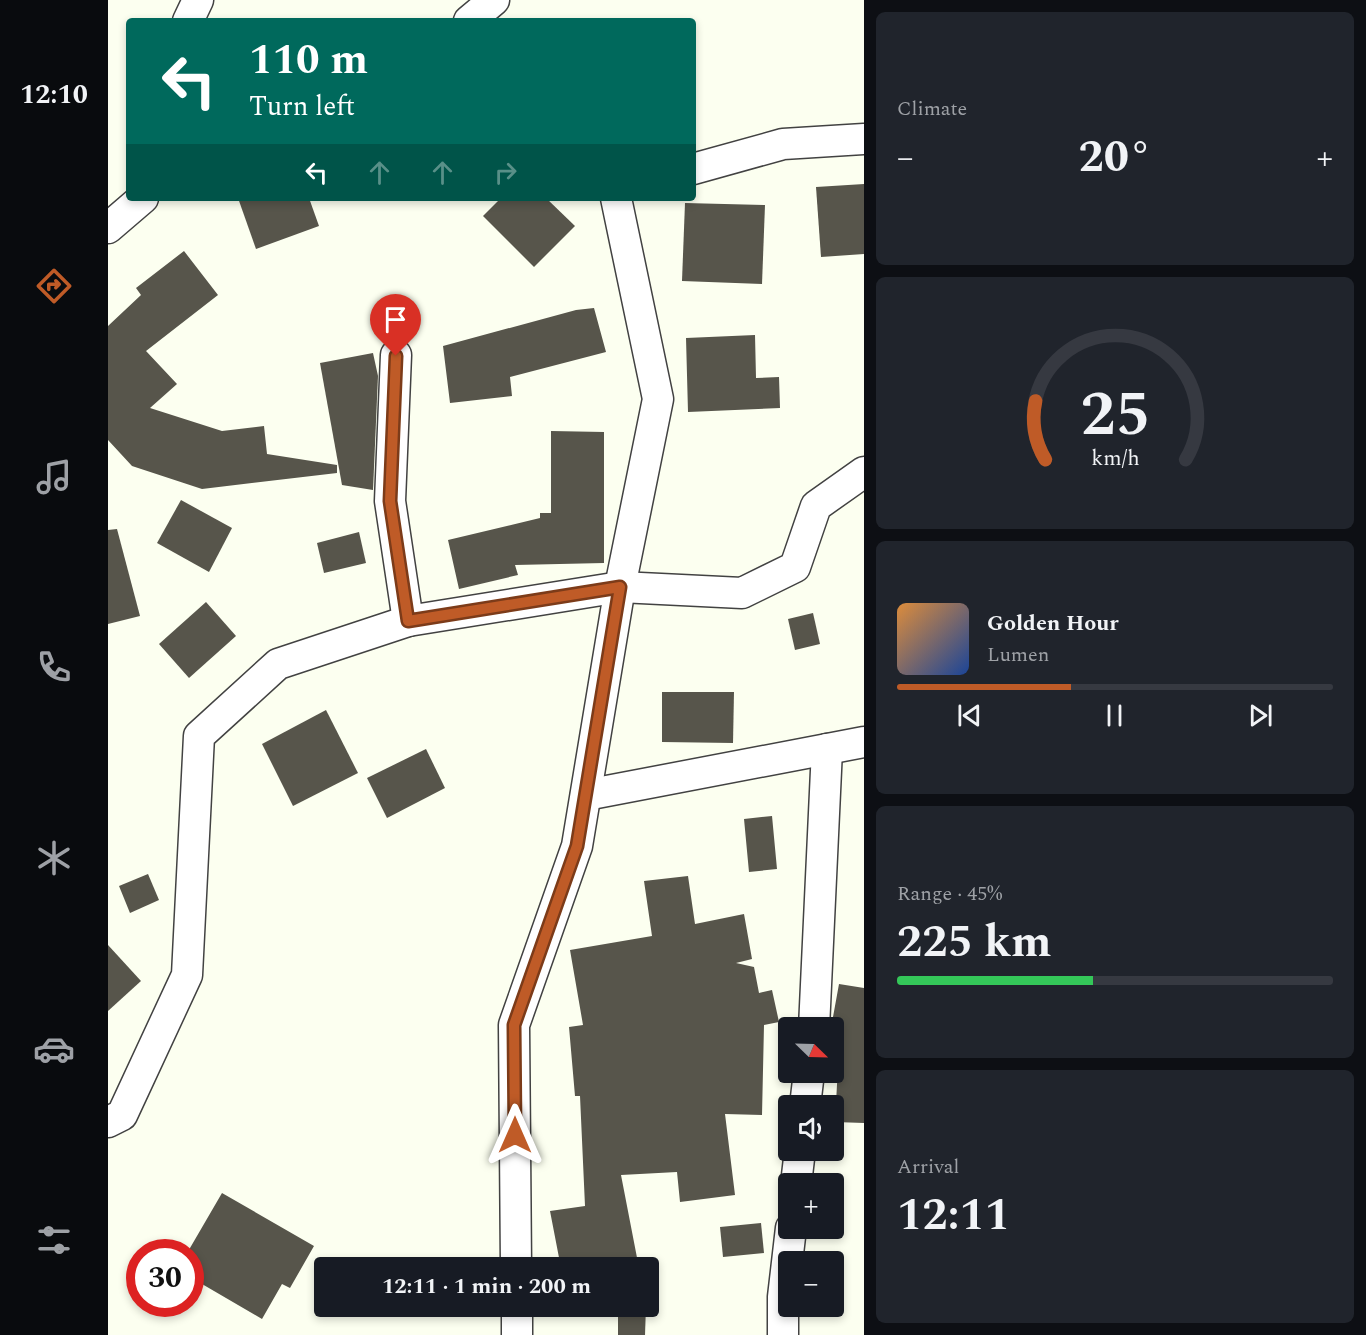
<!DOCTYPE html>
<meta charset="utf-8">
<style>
body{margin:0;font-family:Spectral,serif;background:#20242c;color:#f1f3f6;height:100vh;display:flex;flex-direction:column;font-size:22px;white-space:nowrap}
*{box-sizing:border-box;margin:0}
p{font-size:20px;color:#9ea1a6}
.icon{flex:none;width:33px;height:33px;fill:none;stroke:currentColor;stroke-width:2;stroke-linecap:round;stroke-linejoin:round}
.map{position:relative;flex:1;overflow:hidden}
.drawer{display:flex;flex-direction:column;gap:12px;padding:12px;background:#0d0f14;width:502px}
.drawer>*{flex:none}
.hud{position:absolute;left:18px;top:18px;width:570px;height:183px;border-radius:6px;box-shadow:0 3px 9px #0003;background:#00695c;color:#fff;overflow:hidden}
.needle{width:39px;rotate:113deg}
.controls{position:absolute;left:670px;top:1017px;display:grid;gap:12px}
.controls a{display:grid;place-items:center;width:66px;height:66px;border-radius:6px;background:#171b24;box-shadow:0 3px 9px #0003;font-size:30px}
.speed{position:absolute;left:18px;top:1239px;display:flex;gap:12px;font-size:30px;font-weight:700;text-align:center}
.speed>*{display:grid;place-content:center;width:78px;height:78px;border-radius:50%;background:#171b24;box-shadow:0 3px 9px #0003;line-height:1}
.speed .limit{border:9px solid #d22;background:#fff;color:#111}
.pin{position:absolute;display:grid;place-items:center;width:51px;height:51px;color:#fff;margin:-62px -26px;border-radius:50% 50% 50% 0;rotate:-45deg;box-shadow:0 0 6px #0007}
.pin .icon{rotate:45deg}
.me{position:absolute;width:66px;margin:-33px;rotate:0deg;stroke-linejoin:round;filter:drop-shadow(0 0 4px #0008)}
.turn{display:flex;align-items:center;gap:21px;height:126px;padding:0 24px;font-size:27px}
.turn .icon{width:78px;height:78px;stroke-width:2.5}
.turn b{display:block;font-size:42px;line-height:51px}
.lanes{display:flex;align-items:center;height:57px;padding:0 24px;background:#0003;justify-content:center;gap:30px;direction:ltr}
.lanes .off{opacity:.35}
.big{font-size:45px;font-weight:700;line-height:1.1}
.drawer .widget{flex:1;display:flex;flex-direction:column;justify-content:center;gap:9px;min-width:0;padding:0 21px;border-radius:9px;background:#20242c}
.drawer .dial{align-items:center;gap:0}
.dial svg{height:156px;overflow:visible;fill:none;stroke:#363941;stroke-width:7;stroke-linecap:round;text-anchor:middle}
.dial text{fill:#f1f3f6;stroke:none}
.song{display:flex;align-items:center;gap:18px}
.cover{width:72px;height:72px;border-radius:9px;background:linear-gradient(135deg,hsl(30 70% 55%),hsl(220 70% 35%))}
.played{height:6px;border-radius:3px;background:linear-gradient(90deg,#bf5b27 40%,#363941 40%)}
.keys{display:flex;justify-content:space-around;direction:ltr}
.heat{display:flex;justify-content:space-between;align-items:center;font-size:33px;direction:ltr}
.charge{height:9px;border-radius:4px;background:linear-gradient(90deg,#34c759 45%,#363941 0)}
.trip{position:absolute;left:206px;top:1257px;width:345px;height:60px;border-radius:6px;background:#171b24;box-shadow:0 3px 9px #0003;font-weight:700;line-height:60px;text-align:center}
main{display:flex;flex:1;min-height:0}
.menu{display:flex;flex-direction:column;width:108px;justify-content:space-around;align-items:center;background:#090b0e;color:#9ea1a6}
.menu .icon{width:42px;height:42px}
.menu .selected{color:#bf5b27}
.menu b{font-size:27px;color:#f1f3f6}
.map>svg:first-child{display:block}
</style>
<main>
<nav class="menu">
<b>12:10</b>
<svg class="icon selected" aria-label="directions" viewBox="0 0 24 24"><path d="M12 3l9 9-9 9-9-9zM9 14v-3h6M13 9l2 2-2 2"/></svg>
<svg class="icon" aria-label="music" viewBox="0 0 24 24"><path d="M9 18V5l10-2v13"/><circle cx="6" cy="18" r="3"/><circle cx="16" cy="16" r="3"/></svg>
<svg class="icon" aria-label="phone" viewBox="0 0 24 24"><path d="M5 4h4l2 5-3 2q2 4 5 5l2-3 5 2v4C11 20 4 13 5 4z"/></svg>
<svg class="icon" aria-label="climate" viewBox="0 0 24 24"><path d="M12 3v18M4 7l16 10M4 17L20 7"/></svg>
<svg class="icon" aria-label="car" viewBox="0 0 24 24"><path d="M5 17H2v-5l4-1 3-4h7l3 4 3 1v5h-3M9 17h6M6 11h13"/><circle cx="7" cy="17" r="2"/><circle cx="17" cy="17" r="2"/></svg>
<svg class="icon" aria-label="filters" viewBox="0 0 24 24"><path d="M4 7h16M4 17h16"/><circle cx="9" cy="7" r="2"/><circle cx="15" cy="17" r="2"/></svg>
</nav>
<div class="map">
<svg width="756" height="1335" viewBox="0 0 756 1335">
<rect width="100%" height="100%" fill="#fcfff0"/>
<!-- building -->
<g fill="#57554b">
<path d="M756,184V254L713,257L708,187Z"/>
<path d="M130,198H201L211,226L148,249Z"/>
<path d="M393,198H438L467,226L426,267L375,216Z"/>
<path d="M577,203L657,205L654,284L574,281Z"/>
<path d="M76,251L110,295L38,351L69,384L42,408L114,431L156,426L159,454L229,465V473L94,489L24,466L0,440V326L33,295L28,288Z"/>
<path d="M486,308L498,352L402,377L404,396L342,403L335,346L468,310Z"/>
<path d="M647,335L648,378L671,377L672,408L580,412L578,338Z"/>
<path d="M265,353L270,376L265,490L234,485L212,363Z"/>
<path d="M443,431L496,432V563L407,565L410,575L351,589L340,540L432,518V513H443Z"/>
<path d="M73,500L124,528L101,572L49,543Z"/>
<path d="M9,529L32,616L0,624V530Z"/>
<path d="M251,532L258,563L216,573L209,543Z"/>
<path d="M98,602L128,636L81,678L51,644Z"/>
<path d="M705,613L712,644L687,650L680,619Z"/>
<path d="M554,692H626L625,743L554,742Z"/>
<path d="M218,710L250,773L185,806L154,744Z"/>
<path d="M318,749L337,788L279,818L259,778Z"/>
<path d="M664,816L669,869L641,872L636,819Z"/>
<path d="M40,874L51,900L22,913L11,886Z"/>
<path d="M580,876L587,924L636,914L644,959L628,963L646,967L651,993L664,990L671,1022L656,1025L654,1115L617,1114L627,1195L572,1202L569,1172L513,1175L531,1268H453L442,1211L477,1206L472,1096H467L461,1027L475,1025L462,950L544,936L536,881Z"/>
<path d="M0,945L33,981L0,1011Z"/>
<path d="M731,984L756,988V1123L727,1122L732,1028H723Z"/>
<path d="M114,1193L206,1246L182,1288L174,1284L154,1319L82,1277V1248Z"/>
<path d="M653,1223L656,1253L615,1257L612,1227Z"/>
<path d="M510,1306H538L537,1335H510Z"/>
</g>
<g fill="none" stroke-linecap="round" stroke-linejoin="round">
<!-- street casing -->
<g stroke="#424242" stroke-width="33">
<g id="street">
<path d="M80,21L90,0"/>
<path d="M361,21L386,0"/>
<path d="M585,169L675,144L756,139"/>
<path d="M0,228L35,198"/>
<path d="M288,355L282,501L300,621"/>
<path d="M478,795L756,742"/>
<path d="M706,1028L719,749"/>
<path d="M697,1106L701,1072"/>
<path d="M0,1122L14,1115L79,975L91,736L170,664L300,621L512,587L634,593L687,567L708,506L756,472"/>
<path d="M688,1184L692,1150"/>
<path d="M408,1268L406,1025L469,846L512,587L550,399L508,198"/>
<path d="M409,1306V1335"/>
<path d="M675,1335V1297L683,1228"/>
</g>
</g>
<!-- street -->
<use href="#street" stroke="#fff" stroke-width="30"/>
</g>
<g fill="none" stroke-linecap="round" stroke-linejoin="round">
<!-- route casing -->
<g stroke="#7c3b19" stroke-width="15">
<path id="route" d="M288,356L282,501L300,621L512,587L469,846L406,1025L407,1135"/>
</g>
<!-- route -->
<use href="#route" stroke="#bf5b27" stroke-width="10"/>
</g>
</svg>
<div class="controls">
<a><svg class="needle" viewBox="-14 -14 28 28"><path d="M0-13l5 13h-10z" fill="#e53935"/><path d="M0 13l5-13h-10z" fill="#9ea1a6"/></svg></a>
<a><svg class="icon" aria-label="sound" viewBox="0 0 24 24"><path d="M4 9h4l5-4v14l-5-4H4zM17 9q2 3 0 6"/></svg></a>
<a>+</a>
<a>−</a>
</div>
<div class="speed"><div class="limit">30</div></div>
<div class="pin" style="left:288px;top:356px;background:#d93025"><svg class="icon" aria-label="arrive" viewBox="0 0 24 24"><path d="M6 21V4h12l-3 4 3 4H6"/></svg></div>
<svg class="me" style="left:407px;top:1135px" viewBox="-20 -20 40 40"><path d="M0-17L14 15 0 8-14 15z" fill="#bf5b27" stroke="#fff" stroke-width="4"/></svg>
<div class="trip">12:11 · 1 min · 200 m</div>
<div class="hud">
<div class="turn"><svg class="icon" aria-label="left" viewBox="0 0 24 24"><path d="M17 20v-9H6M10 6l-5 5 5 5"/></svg><div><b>110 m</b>Turn left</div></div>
<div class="lanes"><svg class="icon" aria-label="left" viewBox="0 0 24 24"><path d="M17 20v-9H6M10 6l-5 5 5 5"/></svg><svg class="icon off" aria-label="ahead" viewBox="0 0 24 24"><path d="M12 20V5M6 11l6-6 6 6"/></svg><svg class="icon off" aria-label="ahead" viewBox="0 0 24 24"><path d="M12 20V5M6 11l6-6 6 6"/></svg><svg class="icon off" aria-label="right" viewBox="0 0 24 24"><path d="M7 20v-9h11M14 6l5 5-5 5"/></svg></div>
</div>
</div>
<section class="drawer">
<div class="widget"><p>Climate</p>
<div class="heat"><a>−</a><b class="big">20°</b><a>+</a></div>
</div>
<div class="widget dial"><svg viewBox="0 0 100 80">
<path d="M14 69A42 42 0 1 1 86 69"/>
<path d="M14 69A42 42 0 0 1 9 39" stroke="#bf5b27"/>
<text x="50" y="56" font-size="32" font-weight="700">25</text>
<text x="50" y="72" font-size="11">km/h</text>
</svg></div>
<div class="widget">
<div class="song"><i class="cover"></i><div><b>Golden Hour</b><p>Lumen</p></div></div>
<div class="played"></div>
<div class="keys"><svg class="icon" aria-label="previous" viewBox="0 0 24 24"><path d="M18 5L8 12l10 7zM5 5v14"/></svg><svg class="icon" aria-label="pause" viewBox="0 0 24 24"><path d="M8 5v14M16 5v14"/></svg><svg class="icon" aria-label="next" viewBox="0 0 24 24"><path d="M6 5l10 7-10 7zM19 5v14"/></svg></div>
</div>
<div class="widget"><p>Range · 45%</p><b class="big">225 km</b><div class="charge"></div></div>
<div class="widget"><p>Arrival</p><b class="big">12:11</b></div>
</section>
</main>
